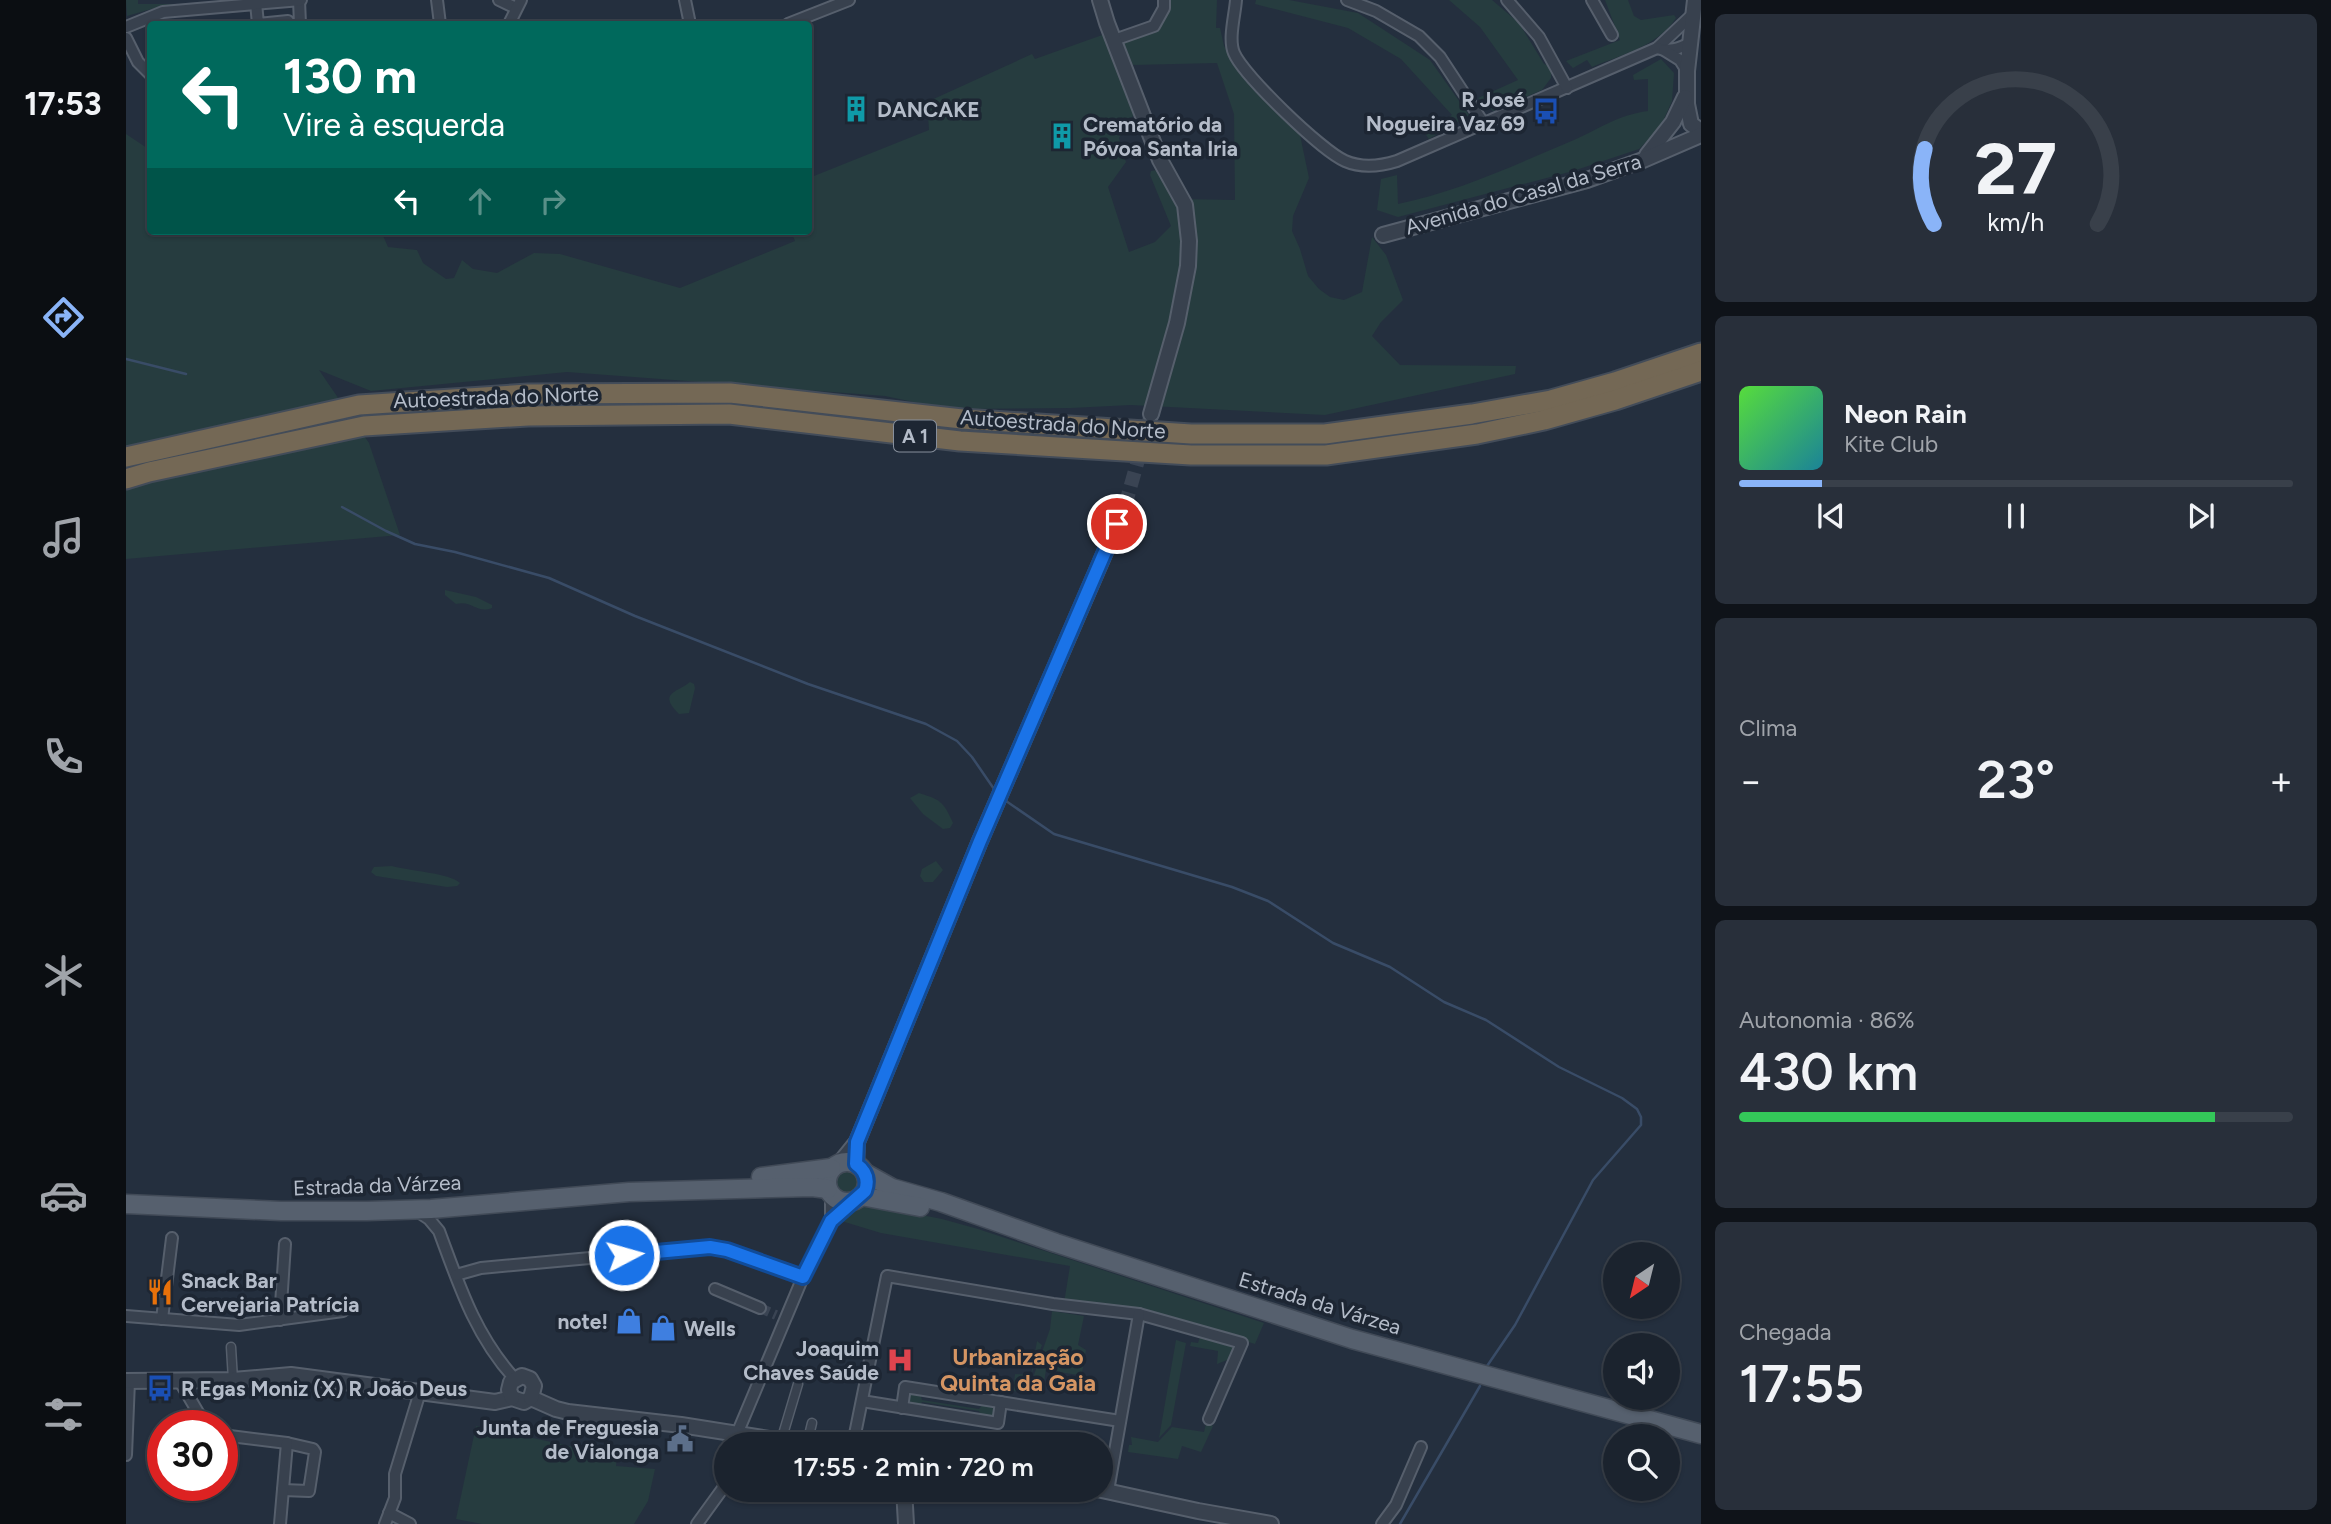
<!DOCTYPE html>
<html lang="pt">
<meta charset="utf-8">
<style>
body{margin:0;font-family:Figtree,sans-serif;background:#282f3a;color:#f1f3f6;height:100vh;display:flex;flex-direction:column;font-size:26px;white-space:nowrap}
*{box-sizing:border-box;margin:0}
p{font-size:23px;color:#a0a4aa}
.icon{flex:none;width:38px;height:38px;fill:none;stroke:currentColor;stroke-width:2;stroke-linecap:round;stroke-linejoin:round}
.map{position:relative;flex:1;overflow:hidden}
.sheet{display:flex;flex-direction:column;gap:14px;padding:14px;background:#0f1319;width:630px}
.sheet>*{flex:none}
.guide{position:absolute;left:21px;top:21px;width:665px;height:214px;border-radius:7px;box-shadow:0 2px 5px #0004,0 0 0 2px #39404a;background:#00695c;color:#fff;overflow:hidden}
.needle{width:46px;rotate:215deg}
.controls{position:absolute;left:1477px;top:1242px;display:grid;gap:14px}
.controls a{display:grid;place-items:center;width:77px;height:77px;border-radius:50%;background:#1b232e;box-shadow:0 2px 5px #0004,0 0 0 2px #39404a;font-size:35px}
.speed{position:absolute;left:21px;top:1410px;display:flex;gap:14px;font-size:35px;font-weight:700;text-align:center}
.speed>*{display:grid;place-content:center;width:91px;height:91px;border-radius:50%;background:#1b232e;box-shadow:0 2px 5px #0004,0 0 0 2px #39404a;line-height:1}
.speed .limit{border:10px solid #d22;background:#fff;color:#111}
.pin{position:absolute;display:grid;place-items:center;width:60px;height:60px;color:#fff;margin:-30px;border:4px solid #fff;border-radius:50%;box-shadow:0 2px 7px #0007}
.me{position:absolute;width:77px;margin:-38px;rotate:84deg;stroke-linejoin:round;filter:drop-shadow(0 0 5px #0008)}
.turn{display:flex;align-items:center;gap:24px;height:147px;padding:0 21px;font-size:32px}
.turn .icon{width:91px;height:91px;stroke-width:2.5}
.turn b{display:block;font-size:49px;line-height:60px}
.lanes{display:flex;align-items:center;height:66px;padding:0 21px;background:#0003;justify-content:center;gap:35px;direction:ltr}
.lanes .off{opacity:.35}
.big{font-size:52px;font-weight:600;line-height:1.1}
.sheet .tile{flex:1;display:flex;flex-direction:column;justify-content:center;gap:10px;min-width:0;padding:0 24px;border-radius:10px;background:#282f3a}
.sheet .dial{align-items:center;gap:0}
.dial svg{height:182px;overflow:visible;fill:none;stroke:#39404a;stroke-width:7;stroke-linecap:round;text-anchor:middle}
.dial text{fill:#f1f3f6;stroke:none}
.song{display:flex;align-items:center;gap:21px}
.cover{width:84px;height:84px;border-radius:10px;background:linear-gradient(135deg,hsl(110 70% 55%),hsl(190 70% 35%))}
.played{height:7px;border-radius:4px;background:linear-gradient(90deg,#8ab4f8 15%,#39404a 15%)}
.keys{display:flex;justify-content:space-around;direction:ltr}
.heat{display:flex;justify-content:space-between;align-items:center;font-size:38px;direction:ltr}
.charge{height:10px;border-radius:5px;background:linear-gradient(90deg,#34c759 86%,#39404a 0)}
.trip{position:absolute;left:588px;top:1432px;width:399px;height:70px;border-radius:35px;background:#1b232e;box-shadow:0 2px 5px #0004,0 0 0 2px #39404a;font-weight:600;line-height:70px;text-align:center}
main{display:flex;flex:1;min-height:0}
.menu{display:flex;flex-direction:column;width:126px;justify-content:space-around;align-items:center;background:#0b0e12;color:#a0a4aa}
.menu .icon{width:49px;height:49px}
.menu .on{color:#8ab4f8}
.menu b{font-size:32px;color:#f1f3f6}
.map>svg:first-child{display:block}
</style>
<main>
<nav class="menu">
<b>17:53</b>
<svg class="icon on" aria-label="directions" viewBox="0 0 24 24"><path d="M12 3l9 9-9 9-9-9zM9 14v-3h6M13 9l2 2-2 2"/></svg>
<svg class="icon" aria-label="music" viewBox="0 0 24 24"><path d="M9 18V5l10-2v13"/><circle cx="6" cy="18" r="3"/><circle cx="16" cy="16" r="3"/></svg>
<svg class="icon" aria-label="phone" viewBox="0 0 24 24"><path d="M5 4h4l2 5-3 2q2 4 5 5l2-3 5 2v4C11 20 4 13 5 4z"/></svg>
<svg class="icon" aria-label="climate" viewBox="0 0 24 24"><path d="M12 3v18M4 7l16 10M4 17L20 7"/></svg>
<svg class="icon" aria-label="car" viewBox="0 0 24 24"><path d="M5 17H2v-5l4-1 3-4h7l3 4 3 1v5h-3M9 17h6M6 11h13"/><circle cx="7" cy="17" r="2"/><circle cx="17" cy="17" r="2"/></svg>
<svg class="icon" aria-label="filters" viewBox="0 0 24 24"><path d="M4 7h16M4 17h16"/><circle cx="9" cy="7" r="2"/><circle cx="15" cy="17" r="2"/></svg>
</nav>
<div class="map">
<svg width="1575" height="1524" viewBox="0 0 1575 1524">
<rect width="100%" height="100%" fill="#242f3e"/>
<!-- green -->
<g fill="#263c3f">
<path d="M0,0H12V4H50L29,8L1,16Z"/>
<path d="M1042,0H1091L1090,28H1094L1098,46L1107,60L1174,135L1183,178L1167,216L1166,231L1174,249L1182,276L1193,289L1204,297L1218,300L1236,292L1246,237L1260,255L1277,300L1255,322L1246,336L1274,365L1390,366L1389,374L1199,415L1005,405L945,408L821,409L759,396L441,372L245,391L193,370L243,443L274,535L0,559V134L24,150V231H255L262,247L291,250L297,263L320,279L328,278L336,260L347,269L371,273L408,253L434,254L554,288L669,241L665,231H682L683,178L803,130L801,102L906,54L909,59L979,34L1008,114L993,138L1000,162L982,187L1003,252L1029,242L1045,226L1024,175L1025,171L1031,170L1050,199L1109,200L1108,114L1091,63L1007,65L996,42C1029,33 1032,34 1042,0Z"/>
<path d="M1130,0H1163L1232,13L1304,60L1343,115L1303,139L1297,131L1326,115L1275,59L1222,28L1129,4Z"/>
<path d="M1323,0H1366L1393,23L1418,64L1426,66L1425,78L1416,90L1367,111L1352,98L1392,80L1354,27Z"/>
<path d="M1479,0H1502L1508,16L1515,20L1548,15L1550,18C1532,46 1495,55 1466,67L1461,60L1447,68L1440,61L1494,40Z"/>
<path d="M1535,59L1548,73L1546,101L1534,128L1513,149L1447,171L1272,217L1251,210L1255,179L1271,175L1272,204C1332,192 1391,164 1448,140C1475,128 1492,115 1522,111V79L1508,80L1507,75Z"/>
<path d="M319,590L350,597L366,605V608C350,614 347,600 330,604L319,595Z"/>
<path d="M564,682L568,684L569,688L563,713L553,714C532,693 550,693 564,682Z"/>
<path d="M793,793C815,800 817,801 827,823L824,828L817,829L797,814L784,798Z"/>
<path d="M810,861L817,870L807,882H798L794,876L796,869Z"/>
<path d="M266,866C283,871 324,873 334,883L331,886L321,887L250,876L245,872L248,867Z"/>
<circle cx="721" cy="1183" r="12"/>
<path d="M745,1205L816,1219L852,1229L1138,1323L1129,1344L1085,1330L938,1303L944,1266L755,1233L712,1220L727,1209Z"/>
<path d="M926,1311L958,1316L952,1345L960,1350L956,1373L952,1375L920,1370L916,1395L902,1392L924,1329Z"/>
<path d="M1074,1337L1107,1347L1106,1358L1091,1364L1092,1351L1064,1346L1065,1342L1072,1343Z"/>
<path d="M1050,1340L1060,1343L1045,1425L1033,1438Z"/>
<path d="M911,1341L916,1345L899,1392L887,1391L889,1374L905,1375Z"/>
<path d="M787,1392L794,1393L796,1400L853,1409L858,1403L865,1404L869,1413L866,1418H856L853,1411L796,1402L792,1409L781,1405L783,1395Z"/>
<path d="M1081,1420L1087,1426L1075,1452L1056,1446L1052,1459L1002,1452L1003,1445H1006L1005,1437L1032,1442L1046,1427L1078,1432Z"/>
<path d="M350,1426L491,1456L490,1466L529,1469L522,1501L508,1524H356L330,1519Z"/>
</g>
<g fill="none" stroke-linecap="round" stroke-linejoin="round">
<!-- stream -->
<g stroke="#394c67" stroke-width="2.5">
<path d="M0,359L60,374"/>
<path d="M216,507L260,531L289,544L329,552L423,578L509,616L682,684L800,724L831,741L846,757L868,789"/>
<path d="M880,801L928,834L1106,887L1142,901L1207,943L1264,967L1318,1002L1360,1020L1433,1067L1496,1098L1511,1109L1515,1117V1125L1467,1180L1389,1325L1359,1369"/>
<path d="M1274,1524L1354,1386"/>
</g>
<!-- minor-tunnel -->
<path stroke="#3a4453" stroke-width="10" stroke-dasharray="10 5" stroke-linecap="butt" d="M634,1308L650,1315"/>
<!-- tertiary-tunnel -->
<path stroke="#3a4453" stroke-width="14" stroke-dasharray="14 7" stroke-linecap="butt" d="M999,506L1025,414"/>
<!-- pedestrian casing -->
<g stroke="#565f6c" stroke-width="11">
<g id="pedestrian">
<path d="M105,1347L107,1380"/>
<path d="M655,1441L672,1384"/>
<path d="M681,1444L686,1423"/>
</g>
</g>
<!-- minor casing -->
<g stroke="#565f6c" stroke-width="14">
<g id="minor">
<path d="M173,0L174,24"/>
<path d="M311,0L314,24"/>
<path d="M373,0L390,8"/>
<path d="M559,0L564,24"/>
<path d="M1110,0C1109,15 1102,39 1108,53C1117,75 1196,151 1219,161C1235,168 1255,166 1271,161L1531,48L1566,15"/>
<path d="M1221,0L1250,11L1293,36L1314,57L1358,124"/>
<path d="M1381,0L1413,37L1441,88"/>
<path d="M1466,0L1486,35"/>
<path d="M130,3L132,24L162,21"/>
<path d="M383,24L395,0"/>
<path d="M662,24L723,0"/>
<path d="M0,27L37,12L175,0"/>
<path d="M0,38L12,62L24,74"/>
<path d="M988,40L1028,26L1038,8V0"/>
<path d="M1531,48C1543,52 1553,49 1564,43"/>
<path d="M1538,50L1554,60L1561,71"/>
<path d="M705,1195V1221"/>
<path d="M291,1211L303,1219L313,1231C333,1285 349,1335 388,1378"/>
<path d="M330,1275L355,1268L584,1247L601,1250L677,1277"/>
<path d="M589,1289L634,1308"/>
<path d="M0,1316L113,1325L217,1311"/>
<path d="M36,1319L46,1238"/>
<path d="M154,1320L159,1244"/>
<path d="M53,1380L80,1426"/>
<path d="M736,1401L872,1423L875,1402"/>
<path d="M776,1408L779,1387L994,1421"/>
<path d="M611,1434L677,1277L705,1221L729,1201"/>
<path d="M96,1435L161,1443L187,1449L189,1452L183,1491L157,1490"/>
<path d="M33,1436L37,1437"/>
<path d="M727,1444L761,1276L927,1304L1013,1314L1116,1343L1083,1419"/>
<path d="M0,1455L3,1381"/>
<path d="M982,1491L1013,1314"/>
<path d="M263,1513L284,1524"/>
<path d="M154,1524L161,1443"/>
<path d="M259,1524L269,1498V1474L294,1392"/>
<path d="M571,1524L600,1484"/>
<path d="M1256,1524L1270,1505L1295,1447"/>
</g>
</g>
<!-- tertiary casing -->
<g stroke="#565f6c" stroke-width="18">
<g id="tertiary">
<path d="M974,0L981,23L1034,160L1059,205L1063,241L1062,266L1051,323L1025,414"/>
<path d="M1569,0L1561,71V104L1565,124L1575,131"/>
<path d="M1521,155L1547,122L1559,97"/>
<path d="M1257,235L1461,180L1517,160L1575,135"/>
<path d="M714,1163L731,1142L854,841L999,506"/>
<path d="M730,1164L731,1142"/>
<path d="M0,1381L107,1380L165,1375L369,1402L386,1398L398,1402L405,1398L430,1409L442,1412L555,1425L675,1444"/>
<path d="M386,1398L383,1390L385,1382L396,1376L404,1379L408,1386L405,1398"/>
<path d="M778,1489L780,1524"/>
<path d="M971,1489L1072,1511L1145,1524"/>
</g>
</g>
<!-- primary casing -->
<g stroke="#414a57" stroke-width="21">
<g id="primary">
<circle cx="721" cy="1182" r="20"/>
<path d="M739,1173L766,1188L815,1202L930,1243L1226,1339L1575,1434"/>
<path d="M635,1177L705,1168"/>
<path d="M735,1196L794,1207"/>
<path d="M0,1204L155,1211H241L305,1209L503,1192L686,1187L702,1189"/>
</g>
</g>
<!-- motorway casing -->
<g stroke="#434c59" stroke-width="23">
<g id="motorway">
<path d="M0,457L233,405L402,394L604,393L836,419L1065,434H1199L1346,414L1425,400L1489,382L1575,353"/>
<path d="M0,479L23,472L238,426L402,416L603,414L834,441L1065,455H1200L1351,434L1418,420L1489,400L1575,371"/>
</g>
</g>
<!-- pedestrian -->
<use href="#pedestrian" stroke="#38414e" stroke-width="8"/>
<!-- minor -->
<use href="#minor" stroke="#38414e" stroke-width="10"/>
<!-- tertiary -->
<use href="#tertiary" stroke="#38414e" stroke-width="14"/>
<!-- primary -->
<use href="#primary" stroke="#56606e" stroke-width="18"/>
<!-- motorway -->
<use href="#motorway" stroke="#746855" stroke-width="19"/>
</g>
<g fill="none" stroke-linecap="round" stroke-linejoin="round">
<!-- route casing -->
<g stroke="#114b97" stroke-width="18">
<path id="route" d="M498,1255L584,1247L601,1250L677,1277L705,1221L739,1191C743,1180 740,1171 730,1164L731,1142L854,841L991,524"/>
</g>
<!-- route -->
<use href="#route" stroke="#1a73e8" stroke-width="12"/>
</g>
<!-- icons -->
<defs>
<g id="building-bare" transform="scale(2.1)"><path d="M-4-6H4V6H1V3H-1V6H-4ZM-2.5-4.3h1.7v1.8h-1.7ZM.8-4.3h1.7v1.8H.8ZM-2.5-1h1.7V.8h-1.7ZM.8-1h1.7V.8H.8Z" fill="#0f9aa8" stroke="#1d2633" stroke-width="2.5" paint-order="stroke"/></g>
<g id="bus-bare" transform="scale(2.1)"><path d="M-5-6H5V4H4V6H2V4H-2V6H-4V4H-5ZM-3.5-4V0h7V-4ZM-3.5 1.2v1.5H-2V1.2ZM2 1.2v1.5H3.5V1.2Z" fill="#1a4fb4" stroke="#1d2633" stroke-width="2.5" paint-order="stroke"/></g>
<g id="restaurant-bare" transform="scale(2.1)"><path d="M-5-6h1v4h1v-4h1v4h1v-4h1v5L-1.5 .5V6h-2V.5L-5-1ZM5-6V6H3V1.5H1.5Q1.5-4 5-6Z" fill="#e8710a" stroke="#1d2633" stroke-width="2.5" paint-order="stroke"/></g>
<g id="shop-bare" transform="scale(2.1)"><path d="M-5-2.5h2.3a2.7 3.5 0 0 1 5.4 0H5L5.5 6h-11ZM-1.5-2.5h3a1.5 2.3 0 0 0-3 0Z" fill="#3f7fe0" stroke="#1d2633" stroke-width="2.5" paint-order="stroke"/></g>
<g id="hospital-bare" transform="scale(2.1)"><path d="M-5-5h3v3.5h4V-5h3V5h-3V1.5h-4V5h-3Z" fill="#e0444e" stroke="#1d2633" stroke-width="2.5" paint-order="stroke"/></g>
<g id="civic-bare" transform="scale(2.1)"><path d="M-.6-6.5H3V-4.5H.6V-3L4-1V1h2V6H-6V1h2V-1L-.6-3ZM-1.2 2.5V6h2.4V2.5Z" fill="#5c6f8a" stroke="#1d2633" stroke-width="2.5" paint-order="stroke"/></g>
</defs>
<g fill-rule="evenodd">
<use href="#building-bare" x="730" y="109"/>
<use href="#bus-bare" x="1420" y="111"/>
<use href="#building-bare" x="936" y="136"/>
<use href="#restaurant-bare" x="34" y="1292"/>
<use href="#shop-bare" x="503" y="1321"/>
<use href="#shop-bare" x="537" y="1328"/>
<use href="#hospital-bare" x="774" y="1360"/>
<use href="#bus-bare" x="34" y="1388"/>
<use href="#civic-bare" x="554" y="1439"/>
</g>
<g text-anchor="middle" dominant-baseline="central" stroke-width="7" stroke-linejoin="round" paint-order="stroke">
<!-- shield labels -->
<rect fill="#1d2633" stroke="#878f9c" stroke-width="2" x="768" y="420.5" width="42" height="31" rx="5"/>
<g font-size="19" font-weight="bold" fill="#b4bcc9">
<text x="789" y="436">A 1</text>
</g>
<!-- poi labels -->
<g font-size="21" font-weight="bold" fill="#b4bcc9" stroke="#1d2633" text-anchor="start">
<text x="1399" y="99" text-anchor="end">R José<tspan x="1399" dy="24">Nogueira Vaz 69</tspan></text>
<text x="751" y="109">DANCAKE</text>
<text x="957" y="124">Crematório da<tspan x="957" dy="24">Póvoa Santa Iria</tspan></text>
<text x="55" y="1280">Snack Bar<tspan x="55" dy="24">Cervejaria Patrícia</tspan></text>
<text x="482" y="1321" text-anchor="end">note!</text>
<text x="558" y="1328">Wells</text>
<text x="753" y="1348" text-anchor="end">Joaquim<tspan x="753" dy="24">Chaves Saúde</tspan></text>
<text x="55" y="1388">R Egas Moniz (X) R João Deus</text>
<text x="533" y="1427" text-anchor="end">Junta de Freguesia<tspan x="533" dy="24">de Vialonga</tspan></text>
</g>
<!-- street labels -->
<g font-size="21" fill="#b4bcc9" stroke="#1d2633">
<text transform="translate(1397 194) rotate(-16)">Avenida do Casal da Serra</text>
<text transform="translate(370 397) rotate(-2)">Autoestrada do Norte</text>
<text transform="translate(937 424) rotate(4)">Autoestrada do Norte</text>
<text transform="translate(251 1185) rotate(-2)">Estrada da Várzea</text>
<text transform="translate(1194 1303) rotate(17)">Estrada da Várzea</text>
</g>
<!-- neighbourhood labels -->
<g font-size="23" font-weight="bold" fill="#d59563" stroke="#1d2633">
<text x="892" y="1357">Urbanização<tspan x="892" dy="26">Quinta da Gaia</tspan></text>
</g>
</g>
</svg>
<div class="controls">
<a><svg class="needle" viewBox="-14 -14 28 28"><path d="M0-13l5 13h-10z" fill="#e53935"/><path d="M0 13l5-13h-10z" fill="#a0a4aa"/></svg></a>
<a><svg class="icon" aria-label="sound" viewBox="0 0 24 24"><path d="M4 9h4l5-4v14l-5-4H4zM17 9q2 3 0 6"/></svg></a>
<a><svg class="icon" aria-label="search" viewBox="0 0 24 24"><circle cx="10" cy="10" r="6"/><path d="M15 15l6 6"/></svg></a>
</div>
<div class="speed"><div class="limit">30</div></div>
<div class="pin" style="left:991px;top:524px;background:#d93025"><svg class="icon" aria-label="arrive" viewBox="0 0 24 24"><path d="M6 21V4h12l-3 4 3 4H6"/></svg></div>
<svg class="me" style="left:498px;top:1255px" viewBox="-20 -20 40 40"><circle r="17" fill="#1a73e8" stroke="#fff" stroke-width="3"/><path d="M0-11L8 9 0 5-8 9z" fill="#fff"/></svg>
<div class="trip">17:55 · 2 min · 720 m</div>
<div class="guide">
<div class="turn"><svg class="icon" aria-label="left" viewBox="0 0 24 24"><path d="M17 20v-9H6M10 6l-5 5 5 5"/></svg><div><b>130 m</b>Vire à esquerda</div></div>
<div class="lanes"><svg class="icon" aria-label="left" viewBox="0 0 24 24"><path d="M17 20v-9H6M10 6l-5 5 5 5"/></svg><svg class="icon off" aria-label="ahead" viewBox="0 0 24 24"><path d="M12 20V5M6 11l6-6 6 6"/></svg><svg class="icon off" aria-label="right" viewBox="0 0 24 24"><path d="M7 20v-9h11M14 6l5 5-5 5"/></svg></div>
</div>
</div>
<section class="sheet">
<div class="tile dial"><svg viewBox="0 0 100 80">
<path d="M14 69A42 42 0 1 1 86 69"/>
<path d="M14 69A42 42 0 0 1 10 36" stroke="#8ab4f8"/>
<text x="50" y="56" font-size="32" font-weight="700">27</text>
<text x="50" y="72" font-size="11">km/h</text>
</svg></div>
<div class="tile">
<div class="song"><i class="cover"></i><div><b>Neon Rain</b><p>Kite Club</p></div></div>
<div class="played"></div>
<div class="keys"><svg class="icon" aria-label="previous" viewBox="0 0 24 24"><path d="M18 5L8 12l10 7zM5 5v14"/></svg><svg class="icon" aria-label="pause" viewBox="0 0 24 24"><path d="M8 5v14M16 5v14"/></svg><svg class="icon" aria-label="next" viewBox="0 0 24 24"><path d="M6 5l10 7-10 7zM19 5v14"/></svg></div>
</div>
<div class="tile"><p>Clima</p>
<div class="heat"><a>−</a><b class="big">23°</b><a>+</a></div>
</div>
<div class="tile"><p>Autonomia · 86%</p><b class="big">430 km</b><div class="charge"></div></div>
<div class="tile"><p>Chegada</p><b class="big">17:55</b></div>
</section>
</main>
